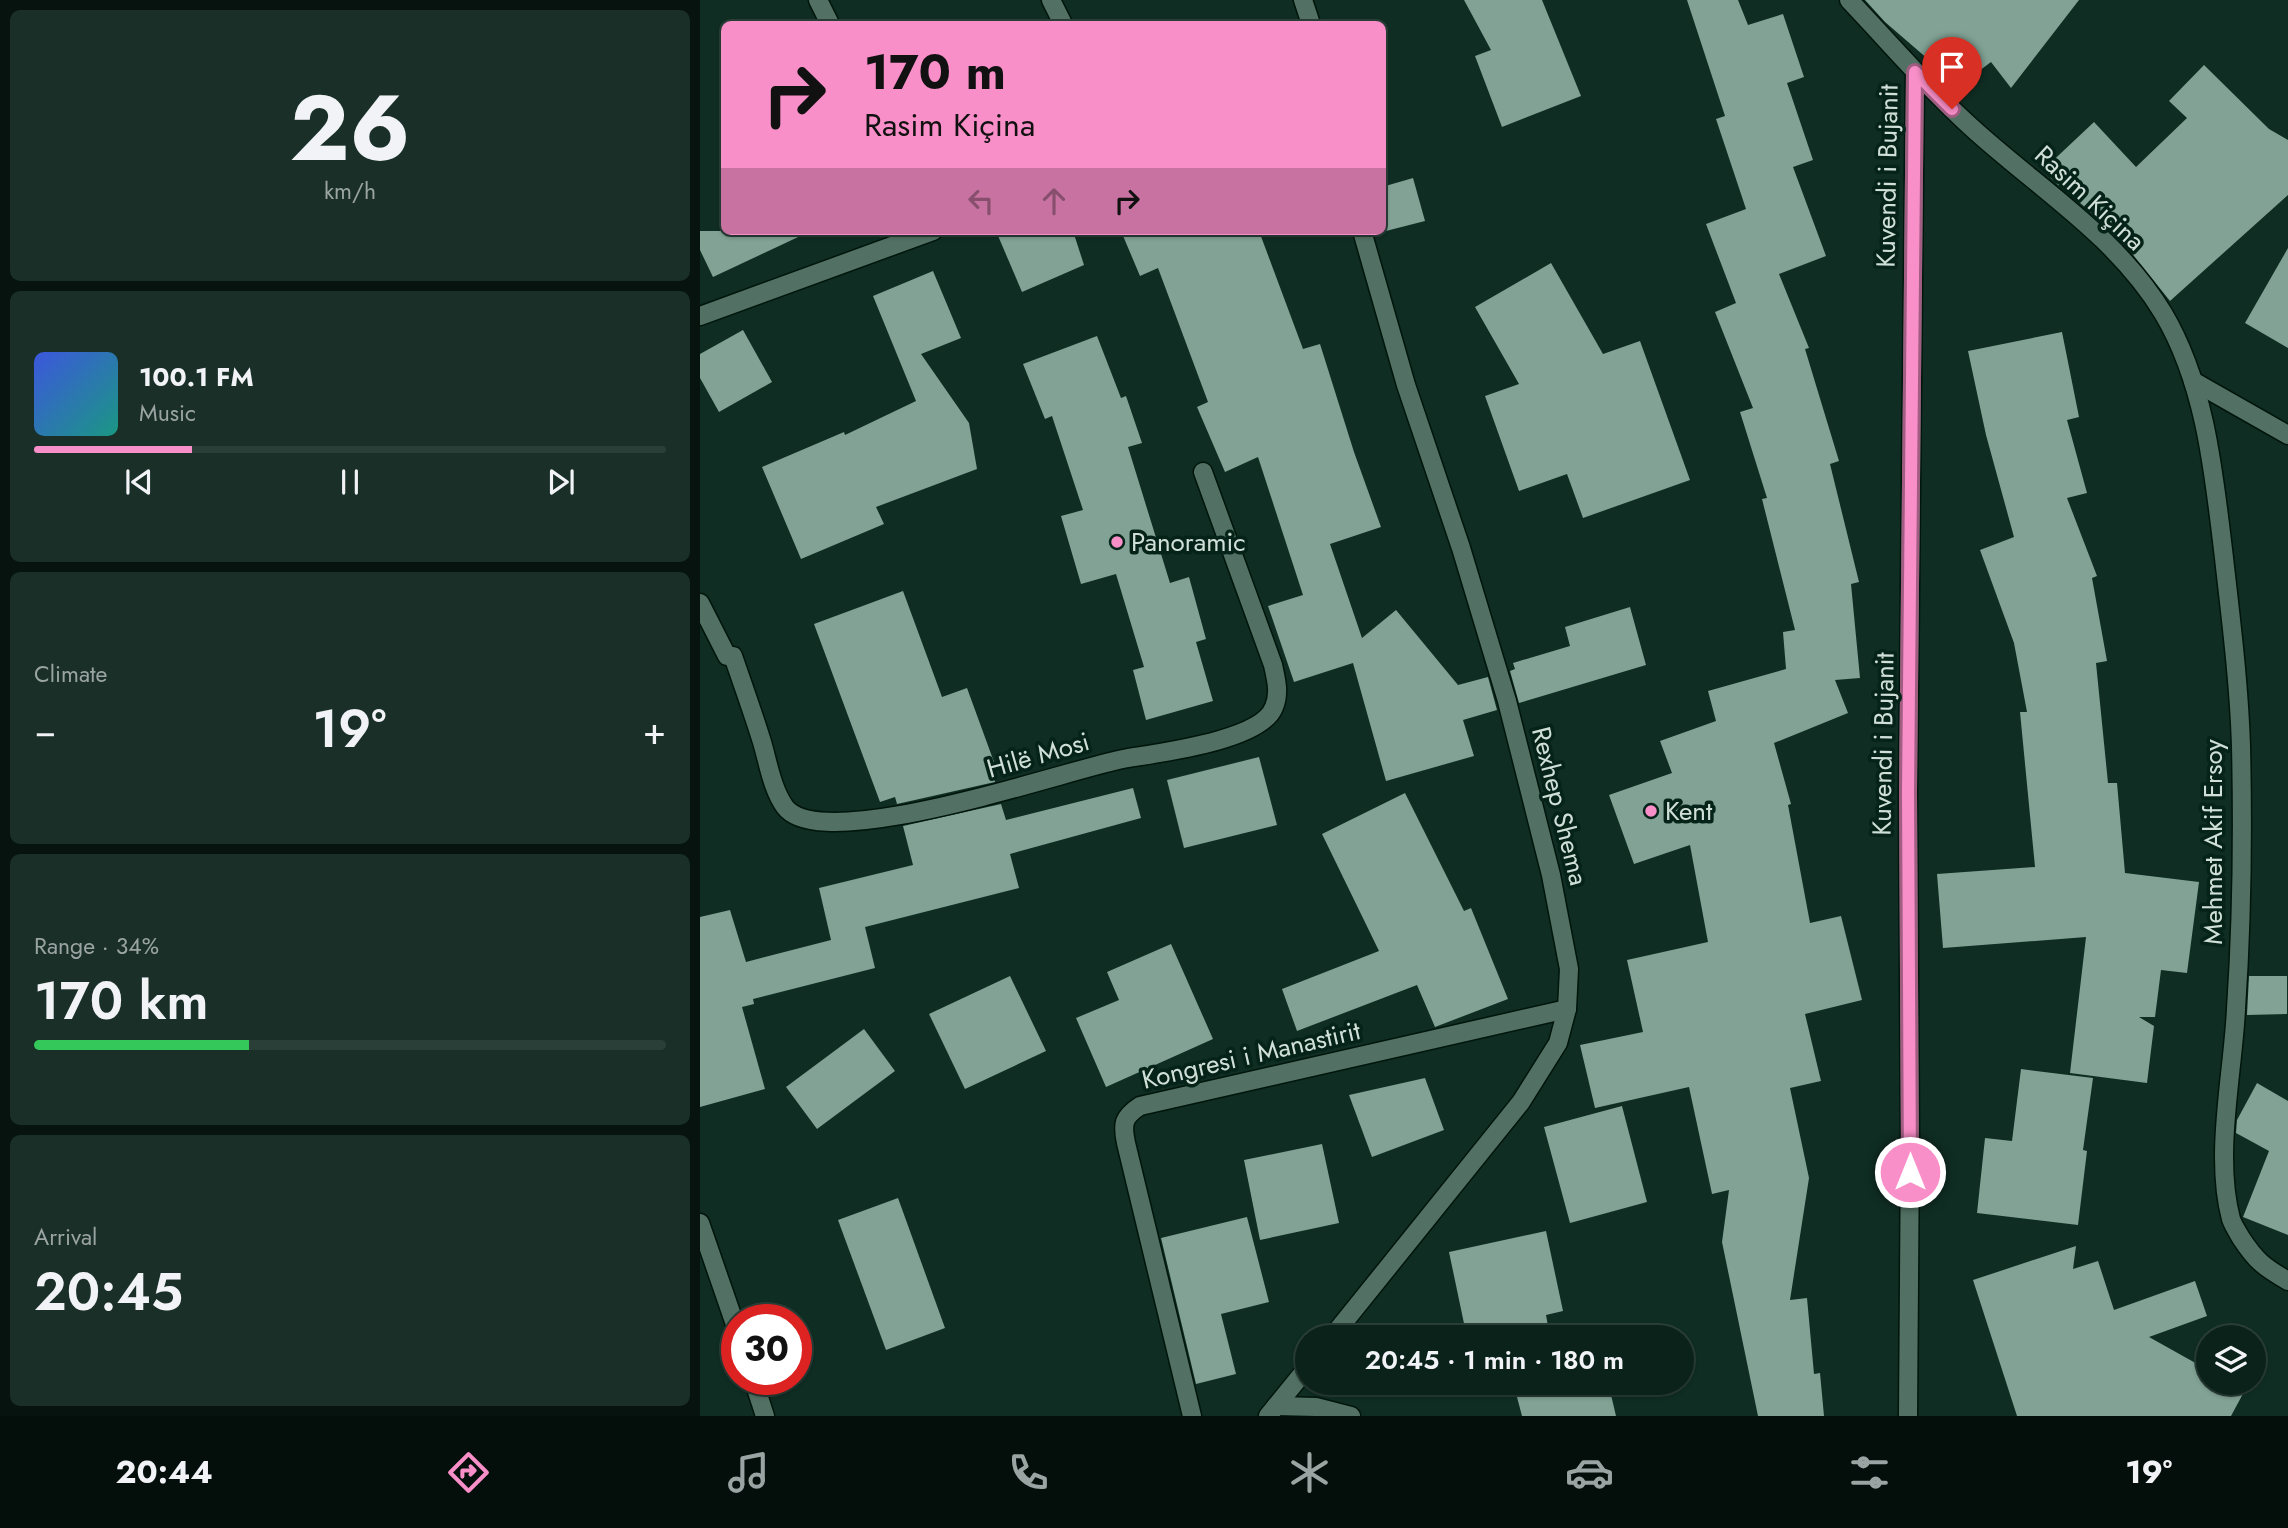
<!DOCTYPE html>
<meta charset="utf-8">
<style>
body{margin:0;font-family:Jost,sans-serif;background:#192f27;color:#f1f3f6;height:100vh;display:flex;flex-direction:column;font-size:26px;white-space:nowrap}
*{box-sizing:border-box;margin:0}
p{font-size:23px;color:#9aa4a2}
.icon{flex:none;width:38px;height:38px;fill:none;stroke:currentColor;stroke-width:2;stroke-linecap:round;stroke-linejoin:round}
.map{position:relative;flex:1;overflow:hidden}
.sheet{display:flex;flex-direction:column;gap:10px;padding:10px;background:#06130e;width:700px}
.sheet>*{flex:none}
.hud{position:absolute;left:21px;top:21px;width:665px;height:214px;border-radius:10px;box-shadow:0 2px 5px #0004,0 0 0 2px #2b3f39;background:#f98fc8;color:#111;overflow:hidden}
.tools{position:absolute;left:1496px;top:1325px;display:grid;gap:14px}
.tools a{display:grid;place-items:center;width:70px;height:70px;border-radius:50%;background:#0b221a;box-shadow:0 2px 5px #0004,0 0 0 2px #2b3f39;font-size:35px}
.speed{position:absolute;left:21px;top:1304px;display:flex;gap:14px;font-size:35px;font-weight:700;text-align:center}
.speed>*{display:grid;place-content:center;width:91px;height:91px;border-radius:50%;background:#0b221a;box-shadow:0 2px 5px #0004,0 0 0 2px #2b3f39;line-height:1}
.speed .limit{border:10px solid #d22;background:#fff;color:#111}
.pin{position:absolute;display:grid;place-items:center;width:60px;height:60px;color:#fff;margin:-72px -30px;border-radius:50% 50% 50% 0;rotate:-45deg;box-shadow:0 0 7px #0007}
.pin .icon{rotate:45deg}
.me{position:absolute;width:77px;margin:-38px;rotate:0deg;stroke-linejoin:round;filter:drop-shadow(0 0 5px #0008)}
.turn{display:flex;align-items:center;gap:24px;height:147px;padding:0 28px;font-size:32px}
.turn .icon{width:91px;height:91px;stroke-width:2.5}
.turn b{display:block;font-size:49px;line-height:60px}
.lanes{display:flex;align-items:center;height:66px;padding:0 28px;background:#0003;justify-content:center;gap:35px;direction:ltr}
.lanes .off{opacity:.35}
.big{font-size:52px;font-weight:600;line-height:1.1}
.sheet .widget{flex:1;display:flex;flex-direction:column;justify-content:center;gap:10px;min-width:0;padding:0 24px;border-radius:10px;background:#192f27}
.sheet .dial{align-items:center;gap:0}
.dial b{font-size:91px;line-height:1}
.song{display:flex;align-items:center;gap:21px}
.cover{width:84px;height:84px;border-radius:10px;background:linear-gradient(135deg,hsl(230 70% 55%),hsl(170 70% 35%))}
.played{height:7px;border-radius:4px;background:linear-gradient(90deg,#f98fc8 25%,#2b3f39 25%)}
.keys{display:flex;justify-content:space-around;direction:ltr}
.heat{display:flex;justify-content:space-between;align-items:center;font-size:38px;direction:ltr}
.charge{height:10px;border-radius:5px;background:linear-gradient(90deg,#34c759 34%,#2b3f39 0)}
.trip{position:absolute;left:595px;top:1325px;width:399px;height:70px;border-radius:35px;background:#0b221a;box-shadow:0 2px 5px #0004,0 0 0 2px #2b3f39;font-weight:600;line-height:70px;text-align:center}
.menu{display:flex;height:112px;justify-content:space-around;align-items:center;background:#040e0a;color:#9aa4a2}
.menu .icon{width:49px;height:49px}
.menu .active{color:#f98fc8}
.menu b{font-size:32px;color:#f1f3f6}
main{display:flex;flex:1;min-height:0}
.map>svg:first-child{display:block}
</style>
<main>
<section class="sheet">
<div class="widget dial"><b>26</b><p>km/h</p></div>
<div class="widget">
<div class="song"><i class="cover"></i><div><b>100.1 FM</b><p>Music</p></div></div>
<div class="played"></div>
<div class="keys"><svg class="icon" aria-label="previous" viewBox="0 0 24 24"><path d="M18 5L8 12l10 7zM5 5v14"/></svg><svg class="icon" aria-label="pause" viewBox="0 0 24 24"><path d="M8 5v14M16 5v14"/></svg><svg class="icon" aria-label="next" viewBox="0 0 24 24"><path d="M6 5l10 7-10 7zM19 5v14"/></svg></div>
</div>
<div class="widget"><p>Climate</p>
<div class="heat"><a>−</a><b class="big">19°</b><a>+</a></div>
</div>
<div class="widget"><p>Range · 34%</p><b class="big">170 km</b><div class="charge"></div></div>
<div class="widget"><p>Arrival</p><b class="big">20:45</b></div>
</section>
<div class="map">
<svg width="1588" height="1416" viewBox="0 0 1588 1416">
<rect width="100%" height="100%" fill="#0f2d23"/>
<!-- building -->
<g fill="#81a294">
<path d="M764,0H842L881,96L802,127L775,56L791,50Z"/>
<path d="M987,0H1038L1048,25L1083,14L1104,77L1087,83L1113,160L1093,167L1126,256L1079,274L1109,348L1105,349L1139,461L1130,464L1159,582L1151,584L1160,678L1135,680L1148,713L1074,743L1091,804L1088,805L1110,923L1141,916L1162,1000L1105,1014L1121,1081L1090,1088L1109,1178L1090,1300L1107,1298L1114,1374L1120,1373L1124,1416H1058L1022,1242L1029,1190L1012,1194L989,1087L895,1108L880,1045L943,1032L927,960L1008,942L990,845L934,864L909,795L972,773L960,741L1016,721L1008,691L1086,669L1083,632L1095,630L1062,499L1067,498L1040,412L1053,408L1015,312L1036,303L1006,224L1046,209L1016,119L1025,116Z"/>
<path d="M1165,0H1379L1311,88L1291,62L1251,92L1224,65L1229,60L1185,22Z"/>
<path d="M1504,65L1569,129L1588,140V195L1470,301L1430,251L1385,207L1357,184L1343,170L1394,122L1436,167L1487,118L1469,101Z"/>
<path d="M713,178L725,221L682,232V187Z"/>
<path d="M0,231H111L13,277L0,250Z"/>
<path d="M296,231H373L384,265L322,292Z"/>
<path d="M421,231H559L603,349L620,344L654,452L681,527L630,544L662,638L696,610L758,685L788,677L797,710L763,720L774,756L686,781L653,663L594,682L568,606L603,595L558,457L525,472L497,407L508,402L458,268L440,276Z"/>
<path d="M1588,248V348L1545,323Z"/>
<path d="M851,263L903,354L940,341L990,480L883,518L867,474L819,491L785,396L819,384L775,307Z"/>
<path d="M233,271L261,338L221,354L269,423L277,469L176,507L184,524L101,559L62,467L144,432L145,435L216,401L173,296Z"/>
<path d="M43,330L72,382L19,412L0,378V354Z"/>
<path d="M1362,332L1379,417L1367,420L1387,493L1367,498L1397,576L1392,578L1407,661L1396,663L1408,783H1417L1425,873L1499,882L1487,973L1461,970L1455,1017H1439L1454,1026L1447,1083L1370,1073L1386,937L1243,948L1237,874L1335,867L1320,712H1327L1314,643L1280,550L1314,537L1286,435L1268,351Z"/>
<path d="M397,336L421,398L426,396L442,443L428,447L470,583L489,577L506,639L496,642L513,701L446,720L433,670L444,667L416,574L381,584L361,516L383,510L352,416L345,419L323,364Z"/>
<path d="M203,591L242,697L267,688L294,762L291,763L295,782L197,804L195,797L180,802L114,624Z"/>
<path d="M930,607L946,665L819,703L810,671L815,669L813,663L870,646L865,627Z"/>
<path d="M559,757L577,825L484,848L467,780Z"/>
<path d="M433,788L441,818L310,854L319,888L165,927L175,968L53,999L54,1004L42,1007L65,1089L0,1107V917L30,910L46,962L131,940L119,888L213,865L203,826L301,804L306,820Z"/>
<path d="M705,793L764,911L771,908L808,999L735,1027L717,985L597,1031L582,989L679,951L622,834Z"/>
<path d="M471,944L513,1039L406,1087L376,1018L419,1000L407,972Z"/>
<path d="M310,976L346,1051L265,1089L229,1014Z"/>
<path d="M1549,976H1587V1014L1547,1015Z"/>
<path d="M164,1029L195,1071L117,1129L86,1087Z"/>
<path d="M1321,1069L1393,1078L1383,1150L1387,1151L1378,1225L1277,1213L1285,1138L1312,1141Z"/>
<path d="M725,1078L744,1130L672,1157L649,1095Z"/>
<path d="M1557,1083L1588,1101V1235L1543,1217L1569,1151L1536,1133L1537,1120Z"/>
<path d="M922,1106L947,1202L870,1223L844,1127Z"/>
<path d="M622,1144L639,1223L560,1240L544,1160Z"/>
<path d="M198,1198L245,1328L186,1350L138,1220Z"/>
<path d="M547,1217L569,1302L521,1314L536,1374L496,1384L461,1238Z"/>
<path d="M846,1231L863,1311L846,1315L850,1337H755V1335L766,1333L749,1252Z"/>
<path d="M1376,1246L1373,1269L1398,1261L1414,1310L1495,1281L1507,1316L1449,1337L1508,1370V1382H1532L1545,1390L1531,1416H1317L1273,1280Z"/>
<path d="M813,1382H908L916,1416H822Z"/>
</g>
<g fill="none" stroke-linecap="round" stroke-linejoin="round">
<!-- minor casing -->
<g stroke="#00150c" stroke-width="21">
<g id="minor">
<path d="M118,0L130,24"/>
<path d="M351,0L363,24"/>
<path d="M603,0L611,24"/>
<path d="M1149,0C1189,42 1227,87 1270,126C1335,186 1416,235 1463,313C1506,385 1514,475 1524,558C1531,620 1539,683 1541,746C1543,834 1542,921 1536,1009C1533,1073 1514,1156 1531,1219C1533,1225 1537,1231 1541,1238C1556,1261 1564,1267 1588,1281"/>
<path d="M0,316L233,231"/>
<path d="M1493,381L1588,435"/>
<path d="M0,603L27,656H33C43,685 53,713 62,742C68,762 72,789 85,807C122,856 366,770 423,759C457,753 562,741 574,707C580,693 576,679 573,665L503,472"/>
<path d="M0,1223L37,1330"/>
<path d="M632,1337L821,1102L858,1043L867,1009L869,969L851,875L807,701L761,548L706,385L662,231"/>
<path d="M53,1379L65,1416"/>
<path d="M576,1406L616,1407L651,1416"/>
<path d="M492,1416L426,1143C422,1124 423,1117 440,1106L867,1009"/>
<path d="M568,1416L607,1368"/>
<path d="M1208,1416L1210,1145L1208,792L1215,72"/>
</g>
</g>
<!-- minor -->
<use href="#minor" stroke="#527164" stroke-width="18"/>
</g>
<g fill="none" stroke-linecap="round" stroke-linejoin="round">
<!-- route casing -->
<g stroke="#a25d82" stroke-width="18">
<path id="route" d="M1210,1172L1208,792L1215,72L1252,109"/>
</g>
<!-- route -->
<use href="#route" stroke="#f98fc8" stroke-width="12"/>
</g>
<!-- markers -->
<g fill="#f98fc8" stroke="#052319" stroke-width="2.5">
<circle cx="417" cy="542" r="7"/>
<circle cx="951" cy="811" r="7"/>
</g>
<g text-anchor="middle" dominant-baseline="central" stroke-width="7" stroke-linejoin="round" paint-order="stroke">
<!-- street labels -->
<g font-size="26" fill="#d0e0d9" stroke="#052319">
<text transform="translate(1187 176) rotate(-89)">Kuvendi i Bujanit</text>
<text transform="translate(1390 198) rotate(43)">Rasim Kiçina</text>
<text transform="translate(1183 744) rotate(-89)">Kuvendi i Bujanit</text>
<text transform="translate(338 755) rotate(-16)">Hilë Mosi</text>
<text transform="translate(860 806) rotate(76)">Rexhep Shema</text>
<text transform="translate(1513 842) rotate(-90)">Mehmet Akif Ersoy</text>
<text transform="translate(551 1055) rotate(-13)">Kongresi i Manastirit</text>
</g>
<!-- poi labels -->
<g font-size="26" fill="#d0e0d9" stroke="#052319" text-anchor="start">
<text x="431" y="542">Panoramic</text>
<text x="965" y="811">Kent</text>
</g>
</g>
</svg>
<div class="tools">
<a><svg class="icon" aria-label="layers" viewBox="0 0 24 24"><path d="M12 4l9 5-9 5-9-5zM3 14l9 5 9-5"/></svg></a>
</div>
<div class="speed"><div class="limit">30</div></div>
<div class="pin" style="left:1252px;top:109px;background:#d93025"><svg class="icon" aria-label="arrive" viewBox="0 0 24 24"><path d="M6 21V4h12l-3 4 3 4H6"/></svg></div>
<svg class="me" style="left:1210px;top:1172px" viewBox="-20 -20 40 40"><circle r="17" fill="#f98fc8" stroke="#fff" stroke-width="3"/><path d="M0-11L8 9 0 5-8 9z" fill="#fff"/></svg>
<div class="trip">20:45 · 1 min · 180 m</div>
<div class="hud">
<div class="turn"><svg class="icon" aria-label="right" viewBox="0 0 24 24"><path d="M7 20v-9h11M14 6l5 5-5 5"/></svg><div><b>170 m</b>Rasim Kiçina</div></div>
<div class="lanes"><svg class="icon off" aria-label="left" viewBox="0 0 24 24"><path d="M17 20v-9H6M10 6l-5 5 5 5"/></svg><svg class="icon off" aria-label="ahead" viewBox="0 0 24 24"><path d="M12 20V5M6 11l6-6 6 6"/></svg><svg class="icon" aria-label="right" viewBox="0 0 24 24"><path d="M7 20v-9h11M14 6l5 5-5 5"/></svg></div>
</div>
</div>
</main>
<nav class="menu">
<b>20:44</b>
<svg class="icon active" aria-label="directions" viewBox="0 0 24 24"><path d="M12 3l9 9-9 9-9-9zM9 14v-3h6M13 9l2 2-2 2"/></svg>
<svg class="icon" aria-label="music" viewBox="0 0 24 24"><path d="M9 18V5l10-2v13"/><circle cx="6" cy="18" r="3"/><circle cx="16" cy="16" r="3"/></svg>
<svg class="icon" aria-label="phone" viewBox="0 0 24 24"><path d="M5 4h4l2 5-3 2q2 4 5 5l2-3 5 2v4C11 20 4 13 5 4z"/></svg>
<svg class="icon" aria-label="climate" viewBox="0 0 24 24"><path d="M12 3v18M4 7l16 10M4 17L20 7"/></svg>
<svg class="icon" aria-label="car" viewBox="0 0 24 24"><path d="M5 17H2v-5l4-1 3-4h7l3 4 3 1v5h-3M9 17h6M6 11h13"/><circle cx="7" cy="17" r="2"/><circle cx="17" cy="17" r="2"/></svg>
<svg class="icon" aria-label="filters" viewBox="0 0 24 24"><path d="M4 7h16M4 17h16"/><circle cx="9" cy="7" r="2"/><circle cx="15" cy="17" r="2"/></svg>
<b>19°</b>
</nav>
